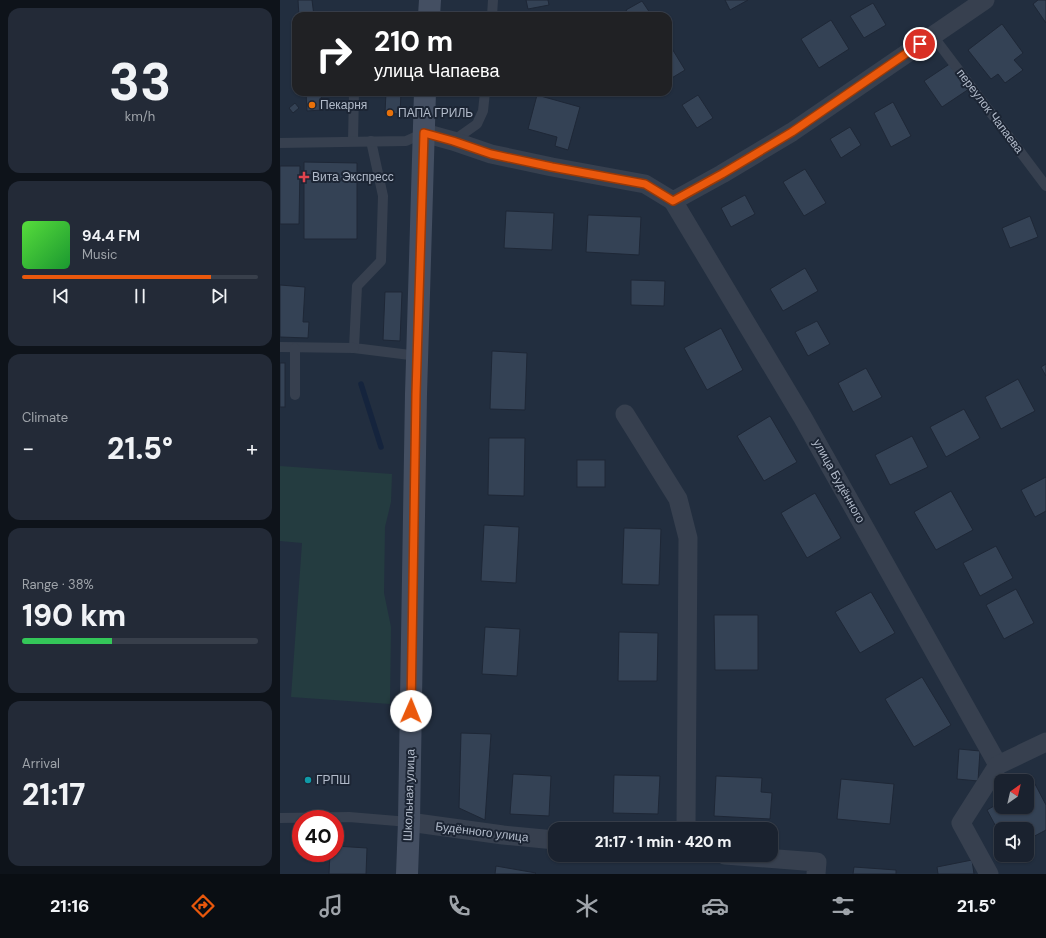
<!DOCTYPE html>
<meta charset="utf-8">
<style>
body{margin:0;font-family:"DM Sans",sans-serif;background:#232a37;color:#f1f3f6;height:100vh;display:flex;flex-direction:column;font-size:15px;white-space:nowrap}
*{box-sizing:border-box;margin:0}
p{font-size:13px;color:#9fa4aa}
.icon{flex:none;width:22px;height:22px;fill:none;stroke:currentColor;stroke-width:2;stroke-linecap:round;stroke-linejoin:round}
.map{position:relative;flex:1;overflow:hidden}
.side{display:flex;flex-direction:column;gap:8px;padding:8px;background:#0e131a;width:280px}
.side>*{flex:none}
.guide{position:absolute;left:12px;top:12px;width:380px;height:84px;border-radius:12px;box-shadow:0 1px 3px #0004,0 0 0 1px #383f4b;background:#202124;color:#fff;overflow:hidden}
.needle{width:26px;rotate:34deg}
.buttons{position:absolute;left:714px;top:774px;display:grid;gap:8px}
.buttons a{display:grid;place-items:center;width:40px;height:40px;border-radius:8px;background:#1a222f;box-shadow:0 1px 3px #0004,0 0 0 1px #383f4b;font-size:20px}
.speed{position:absolute;left:12px;top:810px;display:flex;gap:8px;font-size:20px;font-weight:700;text-align:center}
.speed>*{display:grid;place-content:center;width:52px;height:52px;border-radius:50%;background:#1a222f;box-shadow:0 1px 3px #0004,0 0 0 1px #383f4b;line-height:1}
.speed .limit{border:6px solid #d22;background:#fff;color:#111}
.pin{position:absolute;display:grid;place-items:center;width:34px;height:34px;color:#fff;margin:-17px;border:2px solid #fff;border-radius:50%;box-shadow:0 1px 4px #0007}
.me{position:absolute;width:44px;margin:-22px;rotate:1deg;stroke-linejoin:round;filter:drop-shadow(0 0 3px #0008)}
.turn{display:flex;align-items:center;gap:14px;height:84px;padding:0 16px;font-size:18px}
.turn .icon{width:52px;height:52px;stroke-width:2.5}
.turn b{display:block;font-size:28px;line-height:34px}
.big{font-size:30px;font-weight:800;line-height:1.1}
.side .card{flex:1;display:flex;flex-direction:column;justify-content:center;gap:6px;min-width:0;padding:0 14px;border-radius:12px;background:#232a37}
.side .dial{align-items:center;gap:0}
.dial b{font-size:52px;line-height:1}
.song{display:flex;align-items:center;gap:12px}
.cover{width:48px;height:48px;border-radius:6px;background:linear-gradient(135deg,hsl(110 70% 55%),hsl(130 70% 35%))}
.played{height:4px;border-radius:2px;background:linear-gradient(90deg,#ea580c 80%,#383f4b 80%)}
.keys{display:flex;justify-content:space-around;direction:ltr}
.heat{display:flex;justify-content:space-between;align-items:center;font-size:22px;direction:ltr}
.charge{height:6px;border-radius:3px;background:linear-gradient(90deg,#34c759 38%,#383f4b 0)}
.trip{position:absolute;left:268px;top:822px;width:230px;height:40px;border-radius:12px;background:#1a222f;box-shadow:0 1px 3px #0004,0 0 0 1px #383f4b;font-weight:800;line-height:40px;text-align:center}
.dock{display:flex;height:64px;justify-content:space-around;align-items:center;background:#0a0e13;color:#9fa4aa}
.dock .icon{width:28px;height:28px}
.dock .active{color:#ea580c}
.dock b{font-size:18px;color:#f1f3f6}
main{display:flex;flex:1;min-height:0}
.map>svg:first-child{display:block}
</style>
<main>
<section class="side">
<div class="card dial"><b>33</b><p>km/h</p></div>
<div class="card">
<div class="song"><i class="cover"></i><div><b>94.4 FM</b><p>Music</p></div></div>
<div class="played"></div>
<div class="keys"><svg class="icon" aria-label="previous" viewBox="0 0 24 24"><path d="M18 5L8 12l10 7zM5 5v14"/></svg><svg class="icon" aria-label="pause" viewBox="0 0 24 24"><path d="M8 5v14M16 5v14"/></svg><svg class="icon" aria-label="next" viewBox="0 0 24 24"><path d="M6 5l10 7-10 7zM19 5v14"/></svg></div>
</div>
<div class="card"><p>Climate</p>
<div class="heat"><a>−</a><b class="big">21.5°</b><a>+</a></div>
</div>
<div class="card"><p>Range · 38%</p><b class="big">190 km</b><div class="charge"></div></div>
<div class="card"><p>Arrival</p><b class="big">21:17</b></div>
</section>
<div class="map">
<svg width="766" height="874" viewBox="0 0 766 874">
<rect width="100%" height="100%" fill="#222e3f"/>
<!-- green -->
<path fill="#243c40" d="M0,466L112,474L111,502L105,527L104,593L111,627L110,704L11,697L22,543L0,541Z"/>
<g fill="none" stroke-linecap="round" stroke-linejoin="round">
<!-- stream -->
<path stroke="#15243d" stroke-width="5.5" d="M81,384L101,447"/>
</g>
<!-- building -->
<g fill="#344255" stroke="#1e2736">
<path d="M18,0H32L34,16H19Z"/>
<path d="M246,0H268L269,5L248,9Z"/>
<path d="M445,0H468L450,10Z"/>
<path d="M758,0H766V23L753,4Z"/>
<path d="M362,1L372,16H350L346,10Z"/>
<path d="M593,3L606,25L584,38L570,16Z"/>
<path d="M551,20L569,49L539,68L521,39Z"/>
<path d="M722,24L743,53L734,60L743,70L725,83L718,74L711,79L688,50Z"/>
<path d="M391,47L405,70L390,79L388,77V49Z"/>
<path d="M671,63L689,89L662,107L644,81Z"/>
<path d="M26,92H41L42,110L27,111Z"/>
<path d="M106,92H121L120,114L105,113Z"/>
<path d="M257,95L300,107L288,150L275,146L277,137L248,129Z"/>
<path d="M418,95L433,118L417,128L402,105Z"/>
<path d="M613,102L631,136L611,147L594,113Z"/>
<path d="M15,103L19,108L13,113L9,108Z"/>
<path d="M570,127L581,145L561,158L550,139Z"/>
<path d="M24,162L77,163V239H24Z"/>
<path d="M0,166H20L19,224H0Z"/>
<path d="M525,169L546,203L524,216L503,182Z"/>
<path d="M465,195L475,214L451,227L441,208Z"/>
<path d="M226,211L274,213L272,250L224,248Z"/>
<path d="M308,215L361,217L359,255L306,252Z"/>
<path d="M750,216L758,237L730,248L722,228Z"/>
<path d="M525,268L538,291L503,311L490,289Z"/>
<path d="M351,280L385,281L384,306L351,305Z"/>
<path d="M0,285L25,287L23,322H29L28,338L0,337Z"/>
<path d="M105,292H122L120,341L103,340Z"/>
<path d="M537,321L550,344L528,356L515,332Z"/>
<path d="M441,328L463,370L427,390L404,348Z"/>
<path d="M212,351L247,353L245,410L210,409Z"/>
<rect x="0" y="363" width="5" height="44"/>
<path d="M766,364V376L761,367Z"/>
<path d="M586,368L602,397L573,412L558,383Z"/>
<path d="M738,379L755,411L721,429L705,397Z"/>
<path d="M684,409L700,438L666,457L650,427Z"/>
<path d="M490,416L517,462L484,481L457,436Z"/>
<path d="M632,436L648,467L610,485L595,455Z"/>
<path d="M209,438H245L244,496L208,495Z"/>
<rect x="297" y="460" width="28" height="27"/>
<path d="M766,477V511L755,517L741,490Z"/>
<path d="M671,491L693,530L656,550L634,512Z"/>
<path d="M535,493L561,538L527,558L501,513Z"/>
<path d="M204,525L239,527L236,583L201,581Z"/>
<path d="M344,528L381,529L379,585L342,584Z"/>
<path d="M716,546L733,578L700,596L683,563Z"/>
<path d="M736,589L754,623L724,639L706,605Z"/>
<path d="M591,592L615,633L580,653L555,612Z"/>
<path d="M434,615H478V670H435Z"/>
<path d="M205,627L240,629L237,676L202,674Z"/>
<path d="M339,632L378,633L377,681H338Z"/>
<path d="M642,677L671,725L634,747L605,699Z"/>
<path d="M181,733L211,734L205,820L179,808Z"/>
<path d="M679,749L700,751L698,781L677,779Z"/>
<path d="M233,774L271,776L269,816L230,814Z"/>
<path d="M334,775L380,776L378,814L333,813Z"/>
<path d="M436,776L482,778L481,792L492,793L490,819L434,816Z"/>
<path d="M561,779L614,784L610,824L557,819Z"/>
<path d="M755,784L766,805V830L747,840V829H721V836L707,810L721,802V807H747V788Z"/>
<path d="M55,846L87,848L86,874H49L50,853H55Z"/>
<path d="M692,860L694,874H658L657,867Z"/>
<path d="M216,866L256,873L255,874H215Z"/>
<path d="M574,867L616,870V874H573Z"/>
</g>
<g fill="none" stroke-linecap="round" stroke-linejoin="round">
<!-- lane -->
<g stroke="#37404f" stroke-width="10">
<path d="M212,16L213,0"/>
<path d="M653,36L766,186"/>
<path d="M73,141L74,92"/>
<path d="M91,141L103,196L101,261L77,286L74,348L138,356"/>
<path d="M173,141L197,124L203,111L205,92"/>
<path d="M0,143L126,141L144,133"/>
<path d="M0,347L74,348"/>
<path d="M15,395V348"/>
<path d="M0,818L69,817L129,822"/>
</g>
<!-- street -->
<g stroke="#37404f" stroke-width="19">
<path d="M144,133L173,141L211,154L272,167L365,184L393,201L442,174L512,132L705,0"/>
<path d="M393,201L523,418L718,765"/>
<path d="M345,414L398,499L408,538L406,829"/>
<path d="M129,822L223,835L275,840"/>
<path d="M445,855L537,862L536,874"/>
<path d="M709,874L681,823L718,765L766,742"/>
</g>
<!-- secondary -->
<g stroke="#444f62" stroke-width="22">
<path d="M149,16L150,0"/>
<path d="M127,874L129,822L136,394L145,92"/>
</g>
</g>
<g fill="none" stroke-linecap="round" stroke-linejoin="round">
<!-- route casing -->
<g stroke="#983908" stroke-width="10">
<path id="route" d="M131,711L136,394L144,133L173,141L211,154L272,167L365,184L393,201L442,174L512,132L640,44"/>
</g>
<!-- route -->
<use href="#route" stroke="#ea580c" stroke-width="7"/>
</g>
<!-- markers -->
<g fill="#e8710a" stroke="#1c2534" stroke-width="1.5">
<circle cx="32" cy="105" r="4"/>
<circle cx="110" cy="113" r="4"/>
</g>
<path fill="#e0444e" stroke="#1c2534" stroke-width="1.5" d="M22 171h4v4h4v4h-4v4h-4v-4h-4v-4h4z"/>
<circle fill="#0f9aa8" stroke="#1c2534" stroke-width="1.5" cx="28" cy="780" r="4"/>
<g text-anchor="middle" dominant-baseline="central" stroke-width="4" stroke-linejoin="round" paint-order="stroke">
<!-- poi labels -->
<g font-size="12" fill="#b2bbca" stroke="#1c2534" text-anchor="start">
<text x="40" y="105">Пекарня</text>
<text x="118" y="113">ПАПА ГРИЛЬ</text>
<text x="32" y="177">Вита Экспресс</text>
<text x="36" y="780">ГРПШ</text>
</g>
<!-- street labels -->
<g font-size="12" fill="#b2bbca" stroke="#1c2534">
<text transform="translate(710 111) rotate(53)">переулок Чапаева</text>
<text transform="translate(559 481) rotate(61)">улица Будённого</text>
<text transform="translate(129 795) rotate(-88)">Школьная улица</text>
<text transform="translate(202 832) rotate(7)">Будённого улица</text>
</g>
</g>
</svg>
<div class="buttons">
<a><svg class="needle" viewBox="-14 -14 28 28"><path d="M0-13l5 13h-10z" fill="#e53935"/><path d="M0 13l5-13h-10z" fill="#9fa4aa"/></svg></a>
<a><svg class="icon" aria-label="sound" viewBox="0 0 24 24"><path d="M4 9h4l5-4v14l-5-4H4zM17 9q2 3 0 6"/></svg></a>
</div>
<div class="speed"><div class="limit">40</div></div>
<div class="pin" style="left:640px;top:44px;background:#d93025"><svg class="icon" aria-label="arrive" viewBox="0 0 24 24"><path d="M6 21V4h12l-3 4 3 4H6"/></svg></div>
<svg class="me" style="left:131px;top:711px" viewBox="-20 -20 40 40"><circle r="19" fill="#fff"/><path d="M0-13L10 11 0 6-10 11z" fill="#ea580c"/></svg>
<div class="trip">21:17 · 1 min · 420 m</div>
<div class="guide">
<div class="turn"><svg class="icon" aria-label="right" viewBox="0 0 24 24"><path d="M7 20v-9h11M14 6l5 5-5 5"/></svg><div><b>210 m</b>улица Чапаева</div></div>
</div>
</div>
</main>
<nav class="dock">
<b>21:16</b>
<svg class="icon active" aria-label="directions" viewBox="0 0 24 24"><path d="M12 3l9 9-9 9-9-9zM9 14v-3h6M13 9l2 2-2 2"/></svg>
<svg class="icon" aria-label="music" viewBox="0 0 24 24"><path d="M9 18V5l10-2v13"/><circle cx="6" cy="18" r="3"/><circle cx="16" cy="16" r="3"/></svg>
<svg class="icon" aria-label="phone" viewBox="0 0 24 24"><path d="M5 4h4l2 5-3 2q2 4 5 5l2-3 5 2v4C11 20 4 13 5 4z"/></svg>
<svg class="icon" aria-label="climate" viewBox="0 0 24 24"><path d="M12 3v18M4 7l16 10M4 17L20 7"/></svg>
<svg class="icon" aria-label="car" viewBox="0 0 24 24"><path d="M5 17H2v-5l4-1 3-4h7l3 4 3 1v5h-3M9 17h6M6 11h13"/><circle cx="7" cy="17" r="2"/><circle cx="17" cy="17" r="2"/></svg>
<svg class="icon" aria-label="filters" viewBox="0 0 24 24"><path d="M4 7h16M4 17h16"/><circle cx="9" cy="7" r="2"/><circle cx="15" cy="17" r="2"/></svg>
<b>21.5°</b>
</nav>
